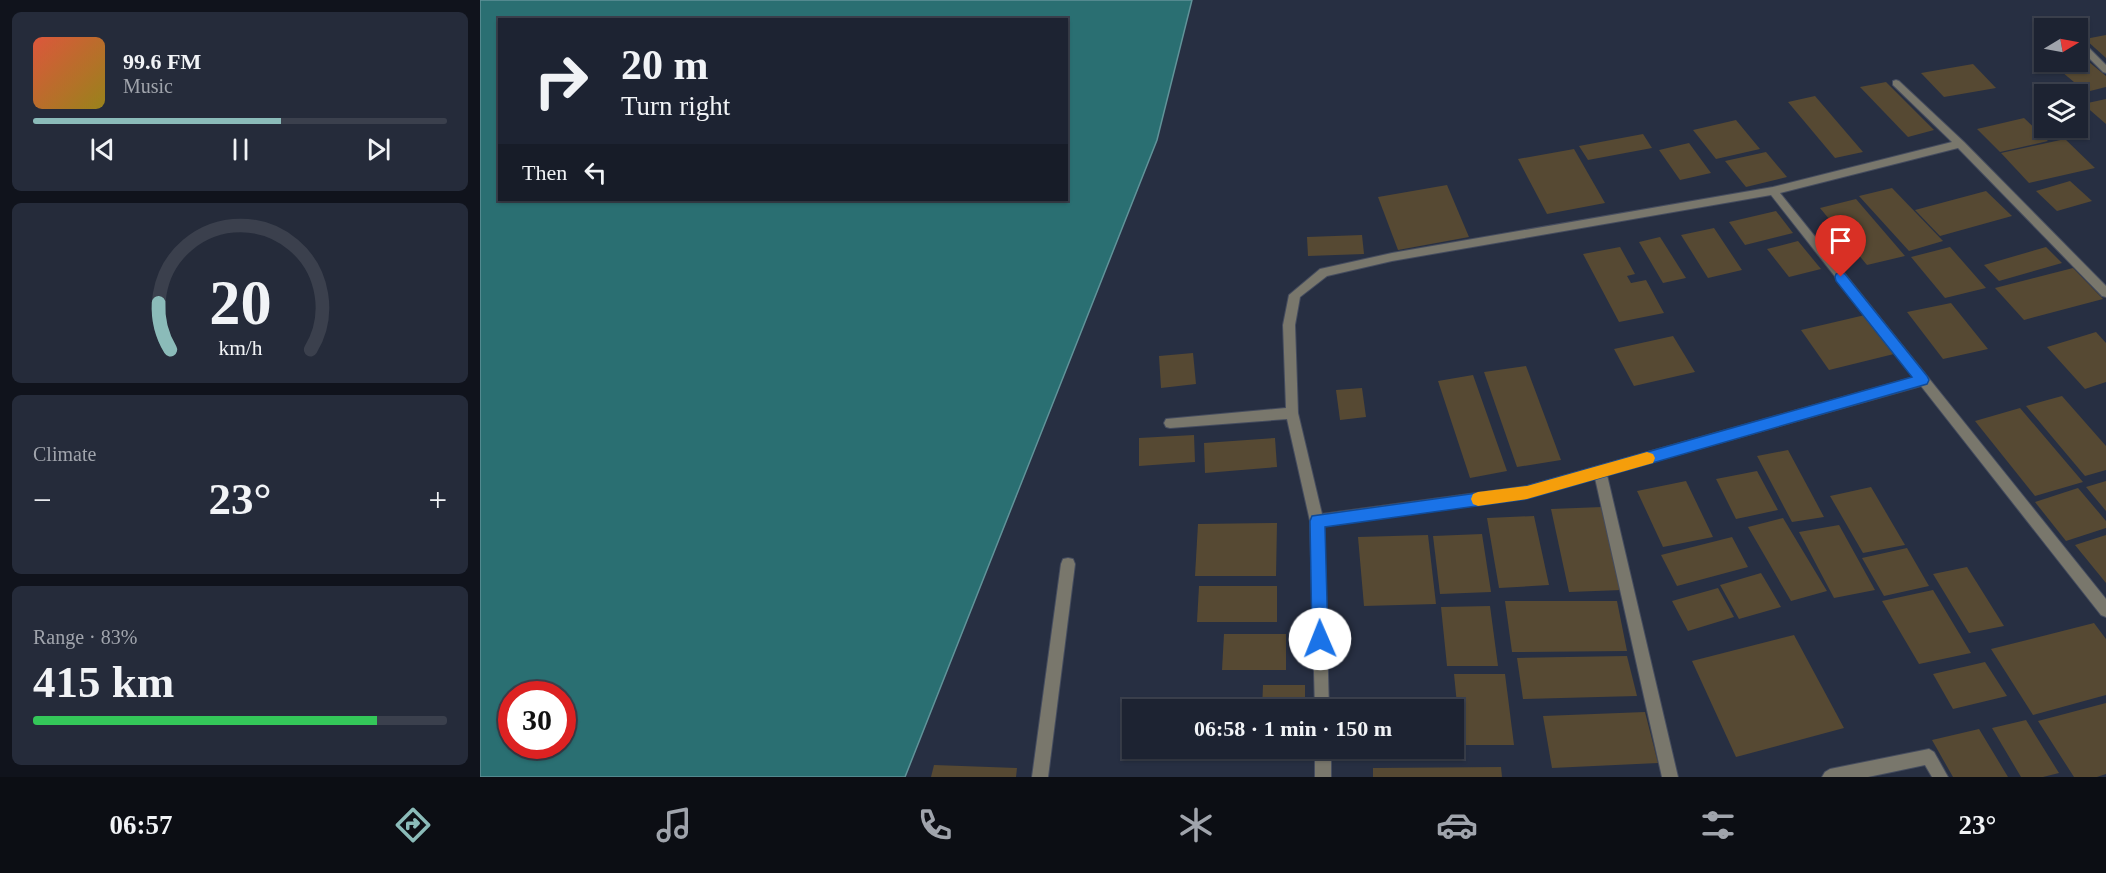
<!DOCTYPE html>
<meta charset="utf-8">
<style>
body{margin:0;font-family:"Times New Roman",serif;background:#252b3a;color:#f1f3f6;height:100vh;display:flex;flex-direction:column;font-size:22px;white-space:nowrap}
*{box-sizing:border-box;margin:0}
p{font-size:20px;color:#a0a4ac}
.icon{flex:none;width:33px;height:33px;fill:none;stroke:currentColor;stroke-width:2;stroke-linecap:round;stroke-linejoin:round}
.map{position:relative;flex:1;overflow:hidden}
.side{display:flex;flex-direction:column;gap:12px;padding:12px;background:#10131c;width:480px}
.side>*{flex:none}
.guide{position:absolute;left:18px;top:18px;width:570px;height:183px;border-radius:0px;box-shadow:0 2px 4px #0004,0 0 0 2px #3b404d;background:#1d2332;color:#f1f3f6;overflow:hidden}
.needle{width:39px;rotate:80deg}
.buttons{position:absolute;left:1554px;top:18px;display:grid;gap:12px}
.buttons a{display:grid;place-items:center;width:54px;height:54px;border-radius:0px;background:#1d2332;box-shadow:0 2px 4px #0004,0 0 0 2px #3b404d;font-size:30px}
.speed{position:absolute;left:18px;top:681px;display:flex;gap:12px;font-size:30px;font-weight:700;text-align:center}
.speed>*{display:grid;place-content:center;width:78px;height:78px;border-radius:50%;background:#1d2332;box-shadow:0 2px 4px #0004,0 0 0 2px #3b404d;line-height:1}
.speed .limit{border:9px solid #d22;background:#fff;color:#111}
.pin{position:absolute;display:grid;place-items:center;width:51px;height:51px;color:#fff;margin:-62px -26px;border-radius:50% 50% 50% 0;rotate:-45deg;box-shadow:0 0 6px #0007}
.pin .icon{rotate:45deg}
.me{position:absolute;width:66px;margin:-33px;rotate:359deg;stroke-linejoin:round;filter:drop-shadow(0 0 4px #0008)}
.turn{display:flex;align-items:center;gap:21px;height:126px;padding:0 24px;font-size:27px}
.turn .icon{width:78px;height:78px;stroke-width:2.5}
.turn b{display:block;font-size:42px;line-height:51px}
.then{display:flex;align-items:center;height:57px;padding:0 24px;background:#0003;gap:12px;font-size:22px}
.big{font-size:45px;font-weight:700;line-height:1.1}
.side .tile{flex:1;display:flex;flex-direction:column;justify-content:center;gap:9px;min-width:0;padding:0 21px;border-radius:9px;background:#252b3a}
.side .dial{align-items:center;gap:0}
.dial svg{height:156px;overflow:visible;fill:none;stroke:#3b404d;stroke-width:7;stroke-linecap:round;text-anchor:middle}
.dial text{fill:#f1f3f6;stroke:none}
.song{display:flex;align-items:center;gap:18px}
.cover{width:72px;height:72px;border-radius:9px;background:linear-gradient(135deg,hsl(10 70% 55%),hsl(50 70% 35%))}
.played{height:6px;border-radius:3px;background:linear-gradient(90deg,#8bbbb9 60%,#3b404d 60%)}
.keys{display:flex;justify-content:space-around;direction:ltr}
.heat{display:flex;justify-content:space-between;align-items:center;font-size:33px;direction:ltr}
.charge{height:9px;border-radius:4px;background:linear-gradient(90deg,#34c759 83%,#3b404d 0)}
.trip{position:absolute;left:642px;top:699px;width:342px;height:60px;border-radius:0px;background:#1d2332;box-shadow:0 2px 4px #0004,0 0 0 2px #3b404d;font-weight:700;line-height:60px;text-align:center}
.menu{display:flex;height:96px;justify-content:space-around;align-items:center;background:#0c0e14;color:#a0a4ac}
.menu .icon{width:42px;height:42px}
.menu .selected{color:#8bbbb9}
.menu b{font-size:27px;color:#f1f3f6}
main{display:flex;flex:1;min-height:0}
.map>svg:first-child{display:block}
</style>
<main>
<section class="side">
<div class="tile">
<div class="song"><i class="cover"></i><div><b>99.6 FM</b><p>Music</p></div></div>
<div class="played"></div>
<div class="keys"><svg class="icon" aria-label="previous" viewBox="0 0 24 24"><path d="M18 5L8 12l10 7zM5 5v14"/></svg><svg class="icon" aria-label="pause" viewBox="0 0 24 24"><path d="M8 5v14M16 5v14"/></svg><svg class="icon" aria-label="next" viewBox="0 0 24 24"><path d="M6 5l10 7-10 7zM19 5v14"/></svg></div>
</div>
<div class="tile dial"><svg viewBox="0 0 100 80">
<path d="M14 69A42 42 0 1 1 86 69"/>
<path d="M14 69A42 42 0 0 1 8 45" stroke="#8bbbb9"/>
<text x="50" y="56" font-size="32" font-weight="700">20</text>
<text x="50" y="72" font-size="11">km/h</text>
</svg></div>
<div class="tile"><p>Climate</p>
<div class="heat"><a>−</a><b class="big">23°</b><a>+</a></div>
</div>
<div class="tile"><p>Range · 83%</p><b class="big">415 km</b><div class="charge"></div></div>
</section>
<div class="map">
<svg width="1626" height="777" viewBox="0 0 1626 777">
<rect width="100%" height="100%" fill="#272f42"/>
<!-- water -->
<path fill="#2a6f72" stroke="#619399" stroke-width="1.5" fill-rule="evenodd" d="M0,0H712L677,140L425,777H0ZM20,20H586V200H20ZM32,694H82V746H32Z"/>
<!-- building -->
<g fill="#564933">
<path d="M1626,35V58L1605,39Z"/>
<path d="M1598,53L1626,76V87L1606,92L1570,62H1598Z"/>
<path d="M1493,64L1516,88L1464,97L1441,73Z"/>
<path d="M1406,82L1454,130L1428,137L1380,87Z"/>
<path d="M1335,96L1383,152L1355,158L1308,102Z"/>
<path d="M1626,99V124L1603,104Z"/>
<path d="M1544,118L1568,141L1520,152L1497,129Z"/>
<path d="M1256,120L1280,149L1236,159L1213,130Z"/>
<path d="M1163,134L1172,148L1108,160L1099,146Z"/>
<path d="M1585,139L1615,168L1549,183L1521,153Z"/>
<path d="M1209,143L1231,173L1200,180L1179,150Z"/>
<path d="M1094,149L1125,203L1067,214L1038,159Z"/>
<path d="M1286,152L1307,177L1266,187L1245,161Z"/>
<path d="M1590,181L1612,201L1577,211L1556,191Z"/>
<path d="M967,185L989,237L918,250L898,197Z"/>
<path d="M1412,188L1463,241L1429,251L1379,196Z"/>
<path d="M1506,191L1532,216L1460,236L1435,210Z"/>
<path d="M1376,199L1425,256L1387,265L1340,208Z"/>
<path d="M1296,211L1313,233L1265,245L1249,222Z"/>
<path d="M1234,228L1262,270L1228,278L1201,235Z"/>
<path d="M882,235L884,254L828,256L827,237Z"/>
<path d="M1180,237L1206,278L1183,283L1159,242Z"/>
<path d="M1318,241L1341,269L1309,277L1287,249Z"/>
<path d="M1140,247L1155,274L1147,276L1151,283L1166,280L1184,313L1139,322L1103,254Z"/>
<path d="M1470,247L1506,288L1465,298L1431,257Z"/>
<path d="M1566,247L1582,263L1519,281L1504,265Z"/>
<path d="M1593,268L1623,299L1544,320L1515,288Z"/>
<path d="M1471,303L1508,349L1463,359L1427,312Z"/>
<path d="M1385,315L1414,354L1349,370L1321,330Z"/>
<path d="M1616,332L1626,343V382L1605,389L1567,347Z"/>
<path d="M1193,336L1215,372L1154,386L1134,349Z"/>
<path d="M713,353L716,384L681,388L679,356Z"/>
<path d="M1046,366L1081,460L1037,467L1004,372Z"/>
<path d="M993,375L1027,471L990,478L958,381Z"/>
<path d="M882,388L886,417L860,420L856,390Z"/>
<path d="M1582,396L1626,446V470L1605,476L1546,406Z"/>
<path d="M1540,408L1603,482L1555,496L1495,421Z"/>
<path d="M714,435L715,462L659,466V438Z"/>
<path d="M795,438L797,467L725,473L724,443Z"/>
<path d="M1308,450L1344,517L1312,522L1277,456Z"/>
<path d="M1277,471L1298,510L1256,519L1236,479Z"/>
<path d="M1206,481L1233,537L1183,547L1157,491Z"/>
<path d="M1626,481V511L1606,487Z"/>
<path d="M1391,487L1425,545L1383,553L1350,496Z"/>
<path d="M1598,488L1626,521V528L1586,541L1555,502Z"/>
<path d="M1122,507L1142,590L1089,592L1071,509Z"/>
<path d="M1054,516L1069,585L1019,588L1007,518Z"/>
<path d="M1303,518L1347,591L1311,601L1268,527Z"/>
<path d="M797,523L796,576H715L718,524Z"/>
<path d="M1359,525L1395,590L1354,598L1319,532Z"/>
<path d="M1002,534L1011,592L960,594L953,536Z"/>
<path d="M948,535L956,604L884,606L878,537Z"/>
<path d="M1626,535V583L1595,545Z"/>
<path d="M1252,537L1268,567L1197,586L1181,555Z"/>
<path d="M1427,548L1449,586L1404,596L1382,558Z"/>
<path d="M1487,567L1524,626L1489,633L1453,574Z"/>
<path d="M1281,573L1301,607L1259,619L1240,585Z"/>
<path d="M719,586H797V622H717Z"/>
<path d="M1238,588L1254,617L1208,631L1192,601Z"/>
<path d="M1453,590L1491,653L1439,664L1402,601Z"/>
<path d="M1025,601H1137L1147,651L1032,652Z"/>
<path d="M1010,606L1018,666H967L961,607Z"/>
<path d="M1614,623L1626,639V695L1553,715L1511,649Z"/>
<path d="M744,634H806V670H742Z"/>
<path d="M1314,635L1364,728L1256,757L1212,661Z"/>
<path d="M1147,656L1157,696L1043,699L1037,658Z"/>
<path d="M1505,662L1527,696L1473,709L1453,674Z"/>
<path d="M974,674H1025L1034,745H981Z"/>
<path d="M783,685H825V710H782Z"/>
<path d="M1626,703V774L1617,777H1594L1558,721Z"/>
<path d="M1165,712L1178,763L1072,768L1063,716Z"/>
<path d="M1546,720L1579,773L1563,777H1541L1512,728Z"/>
<path d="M1499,729L1528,777H1473L1452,740Z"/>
<path d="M928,748H975L976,760H929Z"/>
<path d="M454,765L537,768L536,777H451Z"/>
<path d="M1021,767L1022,777H893V768Z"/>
</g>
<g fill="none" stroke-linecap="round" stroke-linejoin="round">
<!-- minor casing -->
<g stroke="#454c5e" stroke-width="2">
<g id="minor">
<path d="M1598,39L1601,40L1626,65V73L1623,72L1598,47Z"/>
<path d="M1416,80L1419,81L1484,142L1626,286V297L1622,296L1478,148L1300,193L1626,599V617L1621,615L1441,386L1127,475L1198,777H1182L1115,478L1047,498L844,526L849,710H835L830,521L807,419L690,428L686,427L684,423L686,419L806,408L803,325L809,295L840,269L912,253L1293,187L1472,142L1413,85V81ZM1291,195L1434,377L1047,486L842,514L818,413L815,325L820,297L847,276L912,261Z"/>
<path d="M588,558L593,559L595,564L568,777H552L581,564L583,559Z"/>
<rect x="835" y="748" width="16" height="29"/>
<path d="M1449,749L1454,752L1468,777H1452L1445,765L1388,777H1342L1345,772L1350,769Z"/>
</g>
</g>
<!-- minor -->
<use href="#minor" fill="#79776c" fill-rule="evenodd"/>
</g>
<!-- route -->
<path fill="#1a73e8" stroke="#114b97" stroke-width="1.5" d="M1361,272L1365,274L1447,376L1449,380L1447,384L1047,499L845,527L848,639L846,645L840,647L834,645L832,639L830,521L832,516L1047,486L1432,377L1356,281L1355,277L1356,274Z"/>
<!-- slow -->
<path fill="#f59e0b" d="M1167,452L1173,454L1175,458L1173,463L1047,499L998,506L993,504L991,499L993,494L998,492L1047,486Z"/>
</svg>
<div class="buttons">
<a><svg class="needle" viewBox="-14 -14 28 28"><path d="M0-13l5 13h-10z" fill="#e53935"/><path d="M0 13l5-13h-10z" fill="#a0a4ac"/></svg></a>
<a><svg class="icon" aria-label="layers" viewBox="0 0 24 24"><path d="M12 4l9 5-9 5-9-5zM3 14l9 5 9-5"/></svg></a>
</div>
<div class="speed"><div class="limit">30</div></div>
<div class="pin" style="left:1361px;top:277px;background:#d93025"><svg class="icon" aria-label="arrive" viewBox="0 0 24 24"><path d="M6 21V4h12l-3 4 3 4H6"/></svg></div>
<svg class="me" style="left:840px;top:639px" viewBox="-20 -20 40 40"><circle r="19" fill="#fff"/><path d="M0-13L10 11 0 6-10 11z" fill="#1a73e8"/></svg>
<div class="trip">06:58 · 1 min · 150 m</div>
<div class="guide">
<div class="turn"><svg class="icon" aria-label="right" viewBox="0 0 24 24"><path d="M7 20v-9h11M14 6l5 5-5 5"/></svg><div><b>20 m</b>Turn right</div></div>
<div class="then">Then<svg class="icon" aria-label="left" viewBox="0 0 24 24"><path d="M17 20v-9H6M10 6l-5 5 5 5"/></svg></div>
</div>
</div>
</main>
<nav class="menu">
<b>06:57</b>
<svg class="icon selected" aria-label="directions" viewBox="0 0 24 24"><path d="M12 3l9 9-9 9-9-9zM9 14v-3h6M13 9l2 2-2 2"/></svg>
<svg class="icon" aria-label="music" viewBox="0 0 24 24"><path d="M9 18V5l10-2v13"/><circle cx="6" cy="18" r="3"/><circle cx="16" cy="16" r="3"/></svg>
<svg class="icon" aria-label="phone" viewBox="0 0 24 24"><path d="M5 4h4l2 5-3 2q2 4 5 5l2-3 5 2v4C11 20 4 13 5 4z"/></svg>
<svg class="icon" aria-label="climate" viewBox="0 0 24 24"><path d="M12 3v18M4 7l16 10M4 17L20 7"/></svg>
<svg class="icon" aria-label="car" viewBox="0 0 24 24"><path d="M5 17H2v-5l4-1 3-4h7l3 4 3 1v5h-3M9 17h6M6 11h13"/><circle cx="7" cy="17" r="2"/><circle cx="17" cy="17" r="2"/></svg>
<svg class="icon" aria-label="filters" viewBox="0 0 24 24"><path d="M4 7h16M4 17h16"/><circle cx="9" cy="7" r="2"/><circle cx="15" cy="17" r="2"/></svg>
<b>23°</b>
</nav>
